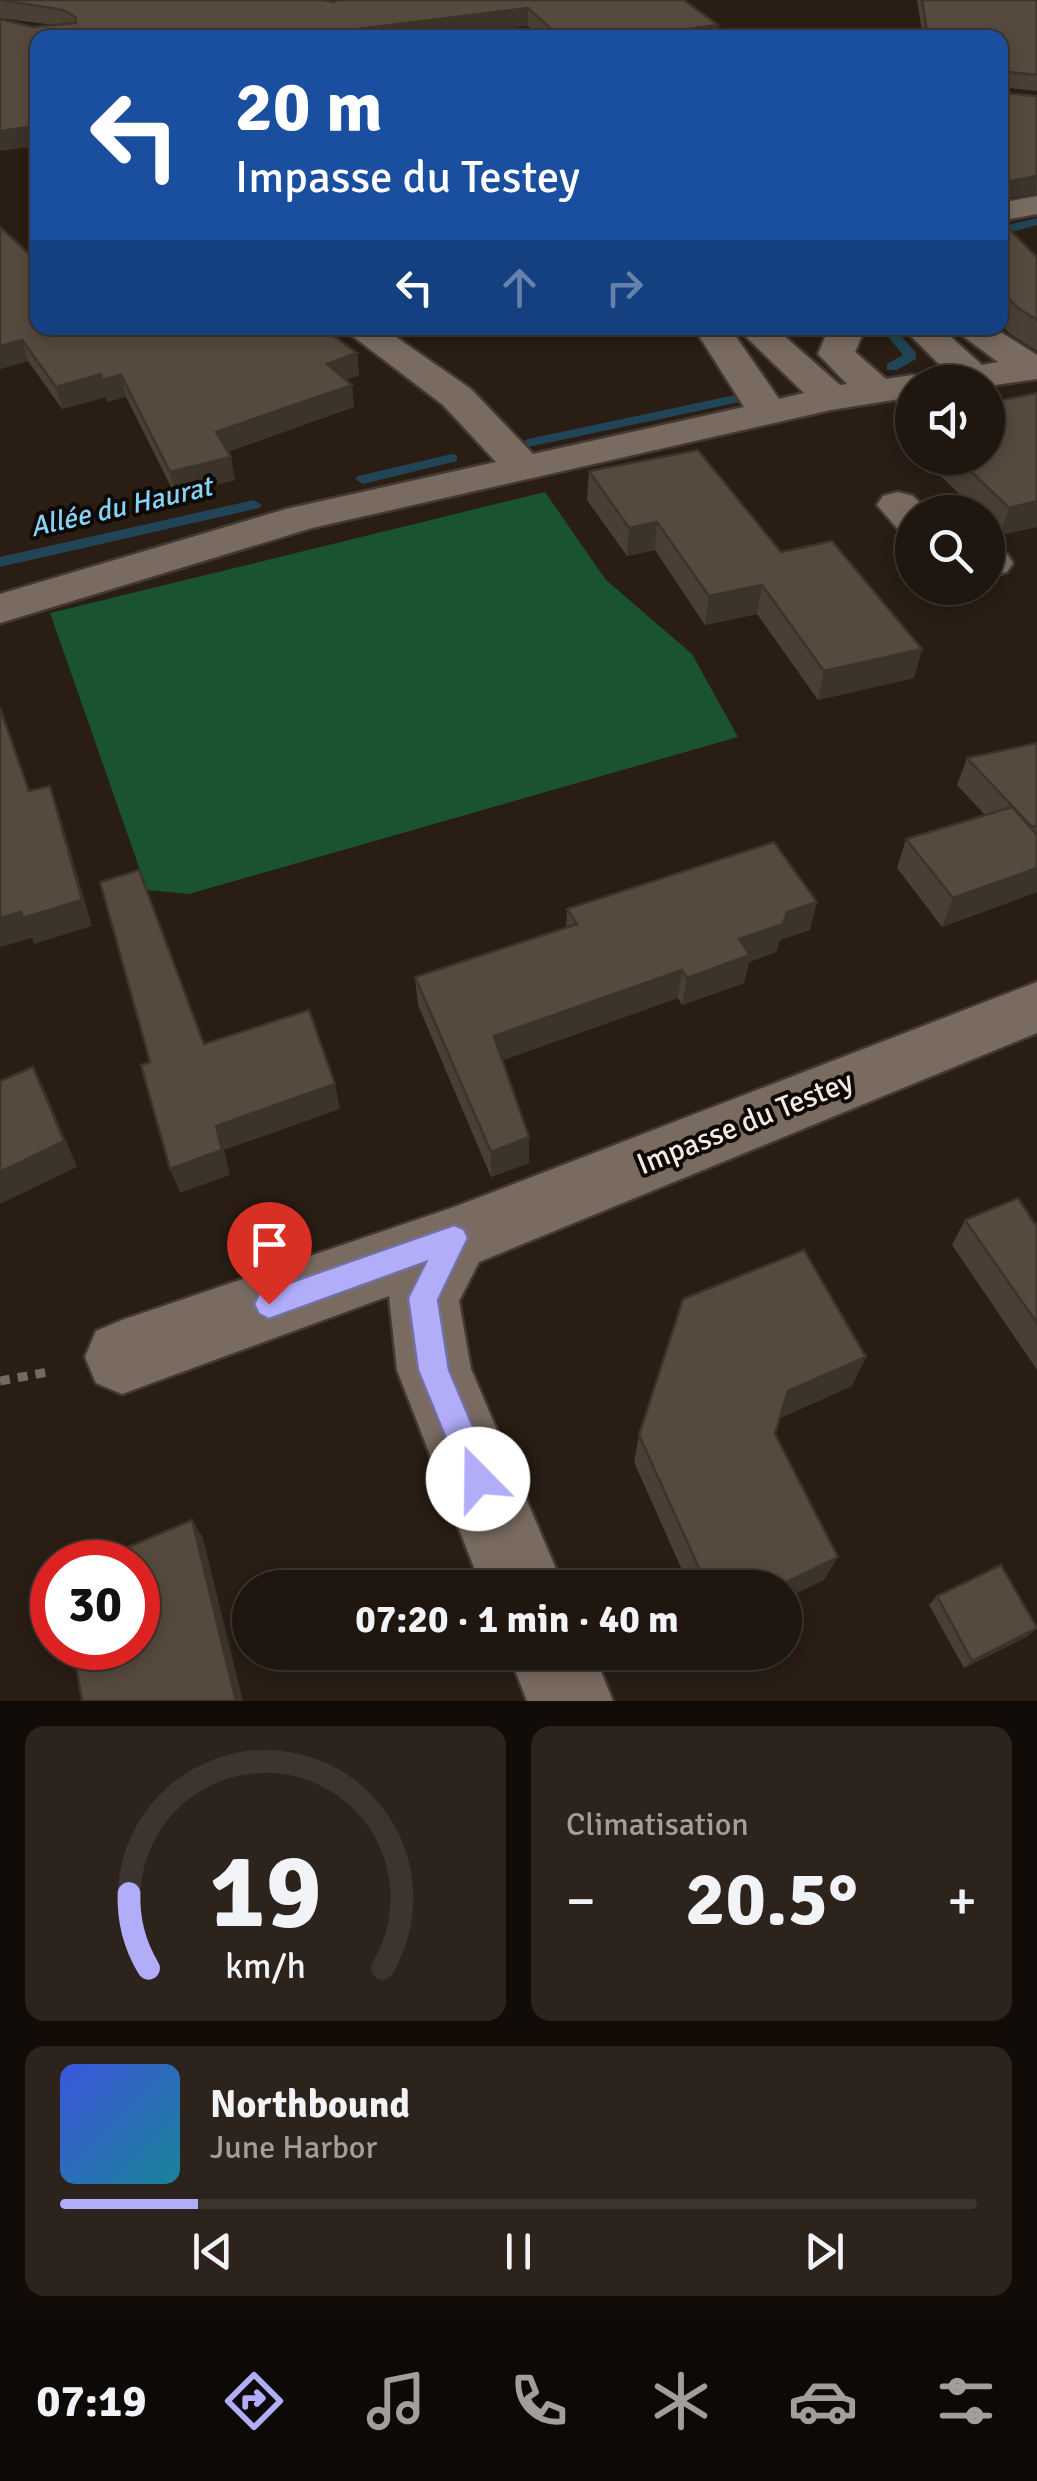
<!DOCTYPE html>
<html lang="fr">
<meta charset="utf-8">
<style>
body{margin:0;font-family:Signika,sans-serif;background:#2c231d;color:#f1f3f6;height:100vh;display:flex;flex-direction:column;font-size:38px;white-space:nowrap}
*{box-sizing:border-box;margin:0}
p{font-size:32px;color:#a19f9e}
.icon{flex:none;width:55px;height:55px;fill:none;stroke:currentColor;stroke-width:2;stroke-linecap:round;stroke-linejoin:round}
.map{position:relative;height:1701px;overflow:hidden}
.side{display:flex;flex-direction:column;gap:25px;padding:25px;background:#110c08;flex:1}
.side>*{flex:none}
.hud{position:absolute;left:30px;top:30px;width:978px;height:305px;border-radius:20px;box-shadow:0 5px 15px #0003,0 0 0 2px #3c352f;background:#1a4fa0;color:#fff;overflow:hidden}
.fabs{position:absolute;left:895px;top:365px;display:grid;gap:20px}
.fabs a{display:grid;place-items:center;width:110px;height:110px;border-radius:50%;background:#1f160f;box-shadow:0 5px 15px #0003,0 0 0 2px #3c352f;font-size:50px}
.speed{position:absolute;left:30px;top:1540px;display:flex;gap:20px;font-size:50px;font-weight:700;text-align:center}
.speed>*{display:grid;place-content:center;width:130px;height:130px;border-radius:50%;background:#1f160f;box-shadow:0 5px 15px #0003,0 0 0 2px #3c352f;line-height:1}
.speed .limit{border:15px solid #d22;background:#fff;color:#111}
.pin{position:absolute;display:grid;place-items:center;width:85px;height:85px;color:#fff;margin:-102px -42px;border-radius:50% 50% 50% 0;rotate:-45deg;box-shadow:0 0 10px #0007}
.pin .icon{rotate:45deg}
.me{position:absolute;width:110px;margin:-55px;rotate:338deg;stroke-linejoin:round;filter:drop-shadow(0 0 8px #0008)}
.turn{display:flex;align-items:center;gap:35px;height:210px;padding:0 40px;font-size:45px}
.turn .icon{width:130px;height:130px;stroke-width:2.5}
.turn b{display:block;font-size:70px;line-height:85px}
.lanes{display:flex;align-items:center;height:95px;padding:0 40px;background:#0003;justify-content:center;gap:50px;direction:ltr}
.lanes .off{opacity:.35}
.big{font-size:75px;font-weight:800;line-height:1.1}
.side .widget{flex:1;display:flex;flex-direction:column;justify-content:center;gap:15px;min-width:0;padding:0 35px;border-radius:20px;background:#2c231d}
.side .dial{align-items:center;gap:0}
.dial svg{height:260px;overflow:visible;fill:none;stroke:#3c352f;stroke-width:7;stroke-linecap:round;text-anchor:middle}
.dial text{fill:#f1f3f6;stroke:none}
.song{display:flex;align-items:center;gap:30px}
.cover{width:120px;height:120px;border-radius:15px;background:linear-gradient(135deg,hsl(230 70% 55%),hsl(190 70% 35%))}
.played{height:10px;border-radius:5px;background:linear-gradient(90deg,#b2adf9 15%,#3c352f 15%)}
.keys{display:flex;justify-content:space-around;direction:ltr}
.heat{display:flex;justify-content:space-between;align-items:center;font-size:55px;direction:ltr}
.side .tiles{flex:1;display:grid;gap:25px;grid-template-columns:1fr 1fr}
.widget:last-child{grid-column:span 2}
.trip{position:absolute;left:232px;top:1570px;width:570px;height:100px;border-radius:50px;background:#1f160f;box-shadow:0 5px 15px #0003,0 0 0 2px #3c352f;font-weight:800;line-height:100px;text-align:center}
.menu{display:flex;height:160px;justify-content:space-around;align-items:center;background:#0c0906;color:#a19f9e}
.menu .icon{width:70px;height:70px}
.menu .current{color:#b2adf9}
.menu b{font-size:45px;color:#f1f3f6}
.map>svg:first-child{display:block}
</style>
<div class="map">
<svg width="1037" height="1701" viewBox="0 0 1037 1701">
<rect width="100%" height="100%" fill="#291d14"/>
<!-- green -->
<path fill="#195330" d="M545,492L606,580L692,654L738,737L189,894L147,890L50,613Z"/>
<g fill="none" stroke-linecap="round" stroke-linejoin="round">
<!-- stream -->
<g fill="#214556" fill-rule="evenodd">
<path d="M1037,218V225L1000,235V227Z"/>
<path d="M881,328H894L916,353V359L897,370H887V364L903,355Z"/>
<path d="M740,394L747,398L745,401L528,447L521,443L528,439Z"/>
<path d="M452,454L457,455V461L363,484L355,479L358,476Z"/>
<path d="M254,500L262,505L259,508L0,567V557Z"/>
</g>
<!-- minor casing -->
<g stroke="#423934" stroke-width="5">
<g id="minor">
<path d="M1037,196V214L1000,221V203Z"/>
<path d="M342,328H383L471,389L533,454L744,407L694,328H730L779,399L804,393L737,328H775L840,385L847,384L818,354L829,328H865L855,352L886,379L912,375L923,377L945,370L903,328H941L982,365L998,362L952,328H994L1037,355V379L988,386V382H912V397L831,410L312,528L0,623V594L286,509L496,462L443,405Z"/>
<path d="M898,492L913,496L929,512H912V532L897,528L877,505L883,496Z"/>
<path d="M988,551L1007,554L1013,563L1007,572L988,577Z"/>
<path d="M1037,982V1033L479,1262L459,1301L471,1369L564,1588H482L397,1370L389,1296L122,1394L96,1383L85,1357L96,1331L122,1320L454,1207Z"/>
<path d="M508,1652H593L613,1701H527Z"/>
</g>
</g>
<!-- path -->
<path stroke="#746961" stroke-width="9" stroke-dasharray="10 8" stroke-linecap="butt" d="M0,1381L53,1371"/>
<!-- minor -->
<use href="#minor" fill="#796b60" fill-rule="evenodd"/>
</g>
<!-- wall -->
<g fill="#4a3f35">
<path d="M0,0L334,2L436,0L718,25L716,38H541L528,26L38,38L33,27L54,25L0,18Z"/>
<path d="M917,0H1037V91L1000,87V89L1003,93L1037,96V193L1000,199V38H923Z"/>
<path d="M1000,224L1037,257V351L1010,334L1000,323Z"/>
<path d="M0,227L38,328L357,353L359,375L346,380L354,407L227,452L235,480L175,495L126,397L107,402L106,397L62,409L28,361L0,369Z"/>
<path d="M1037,393V527L1000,535L988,522V512H978L922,458H988Z"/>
<path d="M912,428V448L909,444Z"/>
<path d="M589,471L781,552L922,649L914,678L818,700L757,614L705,625L655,550L627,556L587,500Z"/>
<path d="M1037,743V892L942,927L897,868L906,839L985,815L957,785L967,758Z"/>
<path d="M567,909L810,930L780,940L776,952L749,962L744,983L682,1005L678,998L503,1060L529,1137V1163L491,1177L418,1005L415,977L566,928Z"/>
<path d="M965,1220L1037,1223V1370L952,1245Z"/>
<path d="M852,1386L780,1418L775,1434L824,1580L785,1588H690L634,1462L639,1435Z"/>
<path d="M937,1596L1028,1636L964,1668L929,1605Z"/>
</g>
<!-- shaded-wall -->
<g fill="#3c332b">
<path d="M528,8V26L433,38H336L335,32Z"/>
<path d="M718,25L716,38H622Z"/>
<path d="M38,126V146L0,151V131Z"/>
<path d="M1037,176L1036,192L1000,199V191L1004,182Z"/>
<path d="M22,340L28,361L0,369V346Z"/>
<path d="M357,353L359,375L329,386L327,364Z"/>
<path d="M101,374L121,375L126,397L107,402L106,397L62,409L56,387Z"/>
<path d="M352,385L354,407L220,454L216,432Z"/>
<path d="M231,457L235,480L175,495L170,472Z"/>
<path d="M1037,501V527L1000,535L1009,508Z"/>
<path d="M657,522L655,550L627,556L629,528Z"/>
<path d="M762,585L757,614L705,625L709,596Z"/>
<path d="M922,649L914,678L818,700L824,671Z"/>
<path d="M50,786L59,812L92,926L34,944L32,938L0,947V918Z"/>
<path d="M1037,868V892L942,927L953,898Z"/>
<path d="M817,902L810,930L780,940L776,952L749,962L744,983L682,1005L687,978L739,939L787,912Z"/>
<path d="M682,970L678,998L495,1063L494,1036Z"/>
<path d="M33,1067L46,1093L77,1167L0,1204V1172Z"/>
<path d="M335,1084L340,1109L224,1150L230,1175L180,1193L170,1169L216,1126Z"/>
<path d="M529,1137V1163L491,1177V1152Z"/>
<path d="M866,1357L852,1386L776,1419L788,1391Z"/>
<path d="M192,1520L203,1538L243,1701H236Z"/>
<path d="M838,1557L824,1580L785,1599V1588H774Z"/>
<path d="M1037,1628L1028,1636L964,1668L972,1661Z"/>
</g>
<!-- building -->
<g fill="#56493e" stroke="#3c332b" stroke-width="2.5">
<path d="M0,0H323L334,2L338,0H684L718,25L622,38H588L585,35L561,38L528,8L335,32L340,38H38V126L0,131V19L33,27L76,23L75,17L63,10Z"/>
<path d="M922,0H1037V75L1001,71L1000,89L1003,93L1037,96V176L1004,182L1000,191V38H928Z"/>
<path d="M1002,222L1037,257V320L1018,308L1000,290V224Z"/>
<path d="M0,227L38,262V328H323L357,353L327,364L352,385L216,432L231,457L170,472L121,375L102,380L101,374L56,387L22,340L0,346Z"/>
<path d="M1037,393V501L1009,508L957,458H988V403Z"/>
<path d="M698,450L781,552L832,541L922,649L824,671L762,585L709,596L657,522L629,528L589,471Z"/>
<path d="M0,708L29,791L50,786L82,900L23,918L21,912L0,918Z"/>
<path d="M1037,743V826L1032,827L967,758Z"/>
<path d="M1012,807L1037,835V868L953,898L906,839Z"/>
<path d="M774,842L817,902L787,912L783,924L739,939L750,955L687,978L682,970L494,1036L529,1137L491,1152L415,977L577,924L567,909Z"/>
<path d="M139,870L204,1044L309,1010L335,1084L216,1126L222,1150L170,1169L141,1065L150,1062L100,882Z"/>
<path d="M33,1067L64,1141L0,1172V1081Z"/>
<path d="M1018,1198L1035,1224L1037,1223V1323L965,1220Z"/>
<path d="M804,1250L866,1357L788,1391L775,1434L838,1557L774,1588H708L639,1435L683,1299Z"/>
<path d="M192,1520L236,1701H82L73,1648H138V1562H93Z"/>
<path d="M1001,1565L1037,1628L972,1661L937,1596Z"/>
</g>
<!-- route -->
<path fill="#b2adf9" stroke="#7470a2" stroke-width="2.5" d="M454,1225L464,1229L468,1238L438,1300L449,1370L495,1479L490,1490L478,1495L467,1490L418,1370L408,1298L426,1262L269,1319L259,1314L254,1304L259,1294L269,1290Z"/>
<g text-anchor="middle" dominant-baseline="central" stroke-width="8" stroke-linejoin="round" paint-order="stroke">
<!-- far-water labels -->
<g font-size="28" font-style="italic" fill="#84d4f9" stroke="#0e0905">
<text transform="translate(121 507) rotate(-13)">Allée du Haurat</text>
</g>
<!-- street labels -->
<g font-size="30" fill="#f2eae3" stroke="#0e0905">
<text transform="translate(745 1123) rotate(-22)">Impasse du Testey</text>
</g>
</g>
</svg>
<div class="fabs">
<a><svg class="icon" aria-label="sound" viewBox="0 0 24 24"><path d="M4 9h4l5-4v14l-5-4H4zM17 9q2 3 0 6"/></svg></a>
<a><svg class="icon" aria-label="search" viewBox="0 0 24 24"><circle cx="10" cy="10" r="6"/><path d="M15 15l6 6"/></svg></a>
</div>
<div class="speed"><div class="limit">30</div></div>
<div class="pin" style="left:269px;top:1304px;background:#d93025"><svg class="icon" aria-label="arrive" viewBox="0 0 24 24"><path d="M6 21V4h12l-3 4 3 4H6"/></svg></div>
<svg class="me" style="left:478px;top:1479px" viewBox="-20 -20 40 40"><circle r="19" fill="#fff"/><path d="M0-13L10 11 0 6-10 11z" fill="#b2adf9"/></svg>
<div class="trip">07:20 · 1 min · 40 m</div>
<div class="hud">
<div class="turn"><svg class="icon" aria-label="left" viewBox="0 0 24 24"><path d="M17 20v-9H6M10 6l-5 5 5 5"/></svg><div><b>20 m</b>Impasse du Testey</div></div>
<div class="lanes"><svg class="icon" aria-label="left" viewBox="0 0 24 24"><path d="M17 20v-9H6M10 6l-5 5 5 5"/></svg><svg class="icon off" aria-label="ahead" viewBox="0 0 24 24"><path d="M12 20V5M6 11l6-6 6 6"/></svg><svg class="icon off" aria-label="right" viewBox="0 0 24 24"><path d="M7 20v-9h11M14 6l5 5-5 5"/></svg></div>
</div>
</div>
<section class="side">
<div class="tiles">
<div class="widget dial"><svg viewBox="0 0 100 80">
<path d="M14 69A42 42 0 1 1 86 69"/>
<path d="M14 69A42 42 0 0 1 8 46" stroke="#b2adf9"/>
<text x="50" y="56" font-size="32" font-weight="700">19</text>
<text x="50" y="72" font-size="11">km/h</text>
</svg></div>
<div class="widget"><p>Climatisation</p>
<div class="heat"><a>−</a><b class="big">20.5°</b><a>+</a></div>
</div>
<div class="widget">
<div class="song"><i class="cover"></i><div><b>Northbound</b><p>June Harbor</p></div></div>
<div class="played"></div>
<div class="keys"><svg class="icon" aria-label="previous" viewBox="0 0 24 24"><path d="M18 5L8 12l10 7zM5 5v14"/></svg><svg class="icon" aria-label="pause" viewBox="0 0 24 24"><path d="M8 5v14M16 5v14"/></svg><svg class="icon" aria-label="next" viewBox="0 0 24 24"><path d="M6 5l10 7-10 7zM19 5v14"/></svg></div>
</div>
</div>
</section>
<nav class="menu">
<b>07:19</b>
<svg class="icon current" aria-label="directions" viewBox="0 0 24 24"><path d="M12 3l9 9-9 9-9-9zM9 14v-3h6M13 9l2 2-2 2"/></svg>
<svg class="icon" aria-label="music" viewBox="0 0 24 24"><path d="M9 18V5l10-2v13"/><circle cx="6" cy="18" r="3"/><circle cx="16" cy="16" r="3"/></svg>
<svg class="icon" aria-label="phone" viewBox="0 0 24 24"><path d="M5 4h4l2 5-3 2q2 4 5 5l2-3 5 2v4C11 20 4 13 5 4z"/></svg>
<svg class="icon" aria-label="climate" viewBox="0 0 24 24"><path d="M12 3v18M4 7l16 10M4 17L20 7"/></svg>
<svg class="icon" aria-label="car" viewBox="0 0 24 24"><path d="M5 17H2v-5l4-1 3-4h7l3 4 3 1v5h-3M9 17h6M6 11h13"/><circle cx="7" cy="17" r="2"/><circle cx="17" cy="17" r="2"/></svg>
<svg class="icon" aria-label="filters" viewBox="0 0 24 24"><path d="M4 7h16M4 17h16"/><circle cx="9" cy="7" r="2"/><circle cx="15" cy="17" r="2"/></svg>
</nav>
